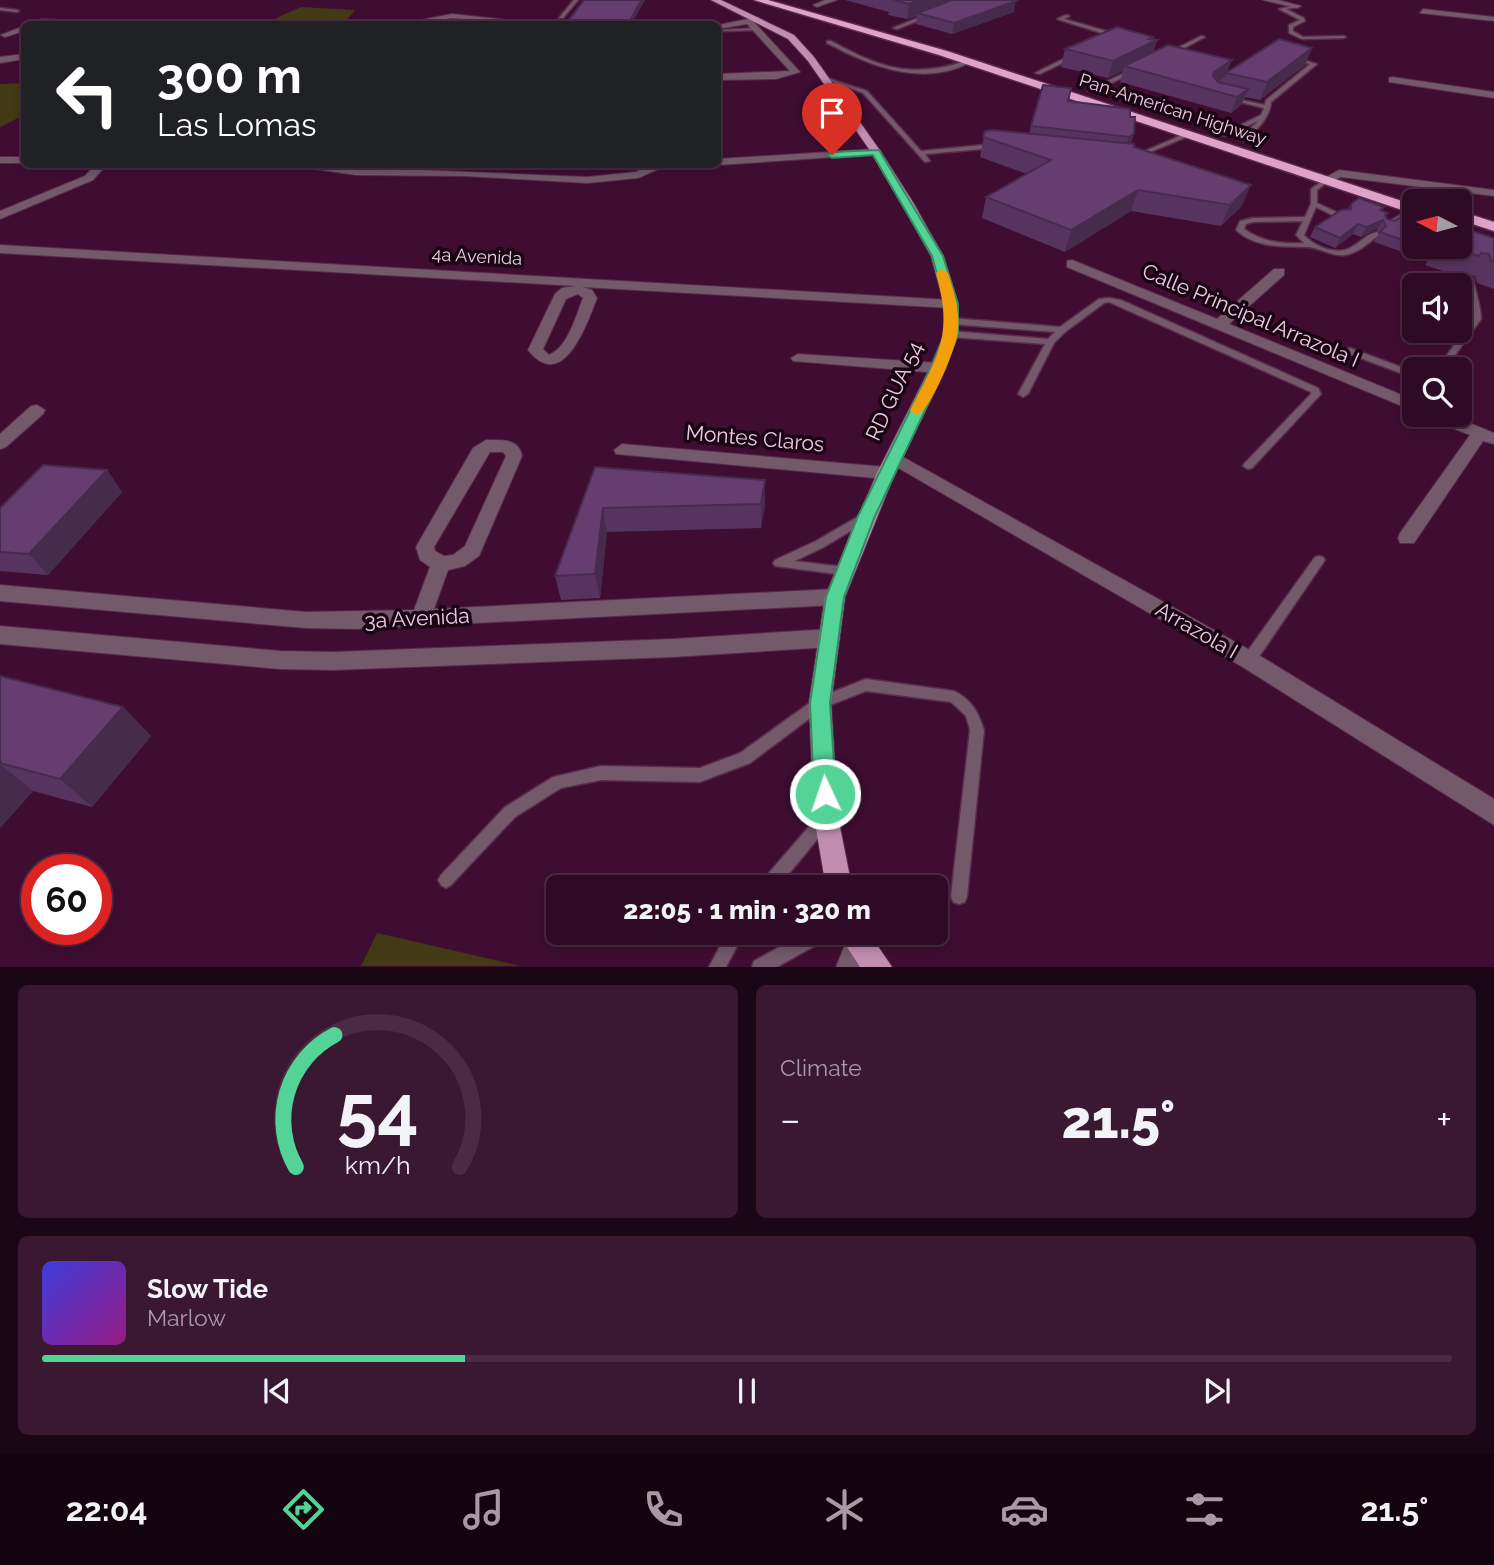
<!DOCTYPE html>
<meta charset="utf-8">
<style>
body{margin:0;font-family:Raleway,sans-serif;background:#3b1832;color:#f1f3f6;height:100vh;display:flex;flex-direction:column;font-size:26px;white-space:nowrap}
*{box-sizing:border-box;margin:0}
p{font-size:23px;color:#a79aa7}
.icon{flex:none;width:38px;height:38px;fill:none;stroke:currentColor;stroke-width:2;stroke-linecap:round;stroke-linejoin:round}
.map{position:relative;height:967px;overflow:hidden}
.panel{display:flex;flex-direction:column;gap:18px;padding:18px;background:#1a0615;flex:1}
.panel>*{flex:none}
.banner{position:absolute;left:21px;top:21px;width:700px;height:147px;border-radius:10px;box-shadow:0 4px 10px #0003,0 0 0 2px #4a2b43;background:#202124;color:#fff;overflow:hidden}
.needle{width:46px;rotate:276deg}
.fabs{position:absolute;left:1402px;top:189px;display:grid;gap:14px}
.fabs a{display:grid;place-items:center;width:70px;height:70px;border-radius:10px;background:#2f0a26;box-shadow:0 4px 10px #0003,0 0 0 2px #4a2b43;font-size:35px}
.speed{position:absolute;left:21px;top:854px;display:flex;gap:14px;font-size:35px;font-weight:700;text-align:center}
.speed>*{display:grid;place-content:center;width:91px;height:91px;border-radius:50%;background:#2f0a26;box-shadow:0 4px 10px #0003,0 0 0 2px #4a2b43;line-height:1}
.speed .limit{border:10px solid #d22;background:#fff;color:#111}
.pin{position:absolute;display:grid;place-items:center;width:60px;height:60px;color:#fff;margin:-72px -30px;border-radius:50% 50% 50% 0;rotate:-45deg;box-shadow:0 0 7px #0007}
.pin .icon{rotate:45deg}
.me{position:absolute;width:77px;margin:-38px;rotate:357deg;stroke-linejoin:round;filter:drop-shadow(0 0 5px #0008)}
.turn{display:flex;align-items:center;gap:24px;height:147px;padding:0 21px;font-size:32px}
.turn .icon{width:91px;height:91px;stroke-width:2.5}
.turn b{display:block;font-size:49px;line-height:60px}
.big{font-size:52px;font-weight:800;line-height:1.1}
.panel .widget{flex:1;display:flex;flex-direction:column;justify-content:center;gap:10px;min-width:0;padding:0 24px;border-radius:10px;background:#3b1832}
.panel .dial{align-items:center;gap:0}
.dial svg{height:182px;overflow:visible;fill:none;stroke:#4a2b43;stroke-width:7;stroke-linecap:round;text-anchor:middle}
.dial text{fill:#f1f3f6;stroke:none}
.song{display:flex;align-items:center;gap:21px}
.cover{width:84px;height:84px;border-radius:10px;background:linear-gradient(135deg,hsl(240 70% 55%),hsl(310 70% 35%))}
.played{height:7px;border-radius:4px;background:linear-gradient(90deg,#53d396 30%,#4a2b43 30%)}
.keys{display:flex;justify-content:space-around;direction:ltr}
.heat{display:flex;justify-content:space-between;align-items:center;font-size:38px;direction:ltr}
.panel .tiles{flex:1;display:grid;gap:18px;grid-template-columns:1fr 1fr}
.widget:last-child{grid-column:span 2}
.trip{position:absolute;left:546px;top:875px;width:402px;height:70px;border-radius:10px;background:#2f0a26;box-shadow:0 4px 10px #0003,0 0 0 2px #4a2b43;font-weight:800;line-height:70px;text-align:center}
.dock{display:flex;height:112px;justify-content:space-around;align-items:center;background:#13040f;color:#a79aa7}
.dock .icon{width:49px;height:49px}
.dock .current{color:#53d396}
.dock b{font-size:32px;color:#f1f3f6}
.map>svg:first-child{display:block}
</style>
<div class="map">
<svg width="1494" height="967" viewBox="0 0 1494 967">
<rect width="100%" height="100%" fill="#3f0d32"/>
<!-- green -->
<g fill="#413a15">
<path d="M301,7L355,10L345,22L333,24H263Z"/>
<path d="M24,83V115L0,127V84Z"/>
<path d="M377,933L521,966H361Z"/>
</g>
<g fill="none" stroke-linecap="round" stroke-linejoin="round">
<!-- lane casing -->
<g stroke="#5b2b4e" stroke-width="3">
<g id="lane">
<path d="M574,0H578L563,18H559Z"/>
<path d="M1297,5L1299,7L1286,9L1304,18L1305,21L1293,27V31L1303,37L1344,36L1346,37L1344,38L1302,39L1289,33V25L1300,20L1279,9Z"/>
<path d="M0,8L17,10L19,11L17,12L0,10Z"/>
<path d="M928,14L932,15L897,29L893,28Z"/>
<path d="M1066,15L1070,16L1064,19L1113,33L1112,39L1108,40V35L1057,19Z"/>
<path d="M758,28L756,30L724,31L722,30Z"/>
<path d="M1201,36L1205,37L1171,55L1166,54Z"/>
<path d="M827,41H831C881,68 910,79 966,61L969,63C922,87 870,66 827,43Z"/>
<path d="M1073,54L1075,57L1040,74L1035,73Z"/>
<path d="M1292,57L1317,64L1271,102C1270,118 1256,131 1244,141L1239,140L1258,121L1226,136H1222V134L1261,115L1264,108L1228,99V97L1265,105L1266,100L1310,64L1292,59Z"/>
<path d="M1132,69L1134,72L1093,92L1088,91Z"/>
<path d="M824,77L867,91L921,151L994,144L997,146L994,148L925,154L930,161L925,162L863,93L824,79Z"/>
<path d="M1189,132L1192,134L1191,135L1136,158L1131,157Z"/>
<path d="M1325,179L1330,180L1317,190V203L1345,216L1338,218L1316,207L1304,235C1315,247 1337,256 1352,247C1361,242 1368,233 1378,232V236C1368,243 1358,253 1345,255C1332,257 1321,248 1308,247C1282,246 1257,249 1236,230L1240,221L1253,218L1305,217L1311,204V189ZM1303,221L1296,235L1304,243C1282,244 1262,242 1244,229L1246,224L1253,222Z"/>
<path d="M1414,208V212L1391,226L1384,224L1411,209Z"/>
<path d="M1467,278H1473C1475,291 1481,306 1481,319L1445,369H1437L1473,319C1472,305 1464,292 1467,278Z"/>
<path d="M1109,298L1121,300L1318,388L1321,394L1252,468L1248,469L1243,466L1244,464L1311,394V392L1109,302L1104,303L1065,332L1054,343L1028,394L1023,397L1018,394L1045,344L951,337L947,334L951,331L1048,339L1055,332L951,324L947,321L951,318L1060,327L1099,299Z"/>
<path d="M1350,348L1414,372V378L1347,353V349Z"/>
<path d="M866,512L870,513L871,516L870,519L824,547L795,561L844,567L848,568L850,571L848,574L844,575L775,566L773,563L775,560L816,541Z"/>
<path d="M1319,556L1323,557L1325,560L1323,563L1254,664L1249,665L1244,664L1243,660L1244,656L1315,557Z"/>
<path d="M866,679L954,691C972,700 978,712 984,730L967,896L965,902L959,904L953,902L951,896L970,730L966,716L951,702L866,691L825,707L750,763L700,782L601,780L561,788L515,817L451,885L446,888L441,885L438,880L441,875L505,807L553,777L601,766L700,768L740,753L815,699Z"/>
<path d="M824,813L829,815L831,820L829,825L778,887H760L762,881L819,815Z"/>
<path d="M727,933H744L726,967H709Z"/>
<path d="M805,933H829L827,939L777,967H752L754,961Z"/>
</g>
</g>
<!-- street casing -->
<g stroke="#5b2b4e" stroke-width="2">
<g id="street">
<path d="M825,0H837L817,7L813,5Z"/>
<path d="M1263,0H1278L1301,6L1297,8Z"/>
<path d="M1423,9L1494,17V21L1420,13Z"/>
<path d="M452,14L527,22L531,24L452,18L415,24H400Z"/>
<path d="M758,17L761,21L754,22L800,72L776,79L718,80V74L790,71L747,24L718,29V25Z"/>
<path d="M42,19L100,22L104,24H30Z"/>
<path d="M24,26V31L5,37L1,35Z"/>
<path d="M24,54V59L0,63V57Z"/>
<path d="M1392,77L1494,92V98L1389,82V78Z"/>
<path d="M876,149L881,152L880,154L718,165L715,164H718V159Z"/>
<rect x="0" y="157" width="24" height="6"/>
<path d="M96,164H107L93,180L0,219V211L85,176Z"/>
<path d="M280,164L587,177L636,172L654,164H670L638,178L587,183L464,176L356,175Z"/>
<path d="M1339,170L1494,190V196L1341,177L1327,183L1321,180Z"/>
<path d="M0,245L951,300L958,304L951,308L582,287L592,290L597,298C587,324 563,394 528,350L555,294L562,288L576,286L0,253ZM578,294L583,298C576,316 568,347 549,355L543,349L566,299Z"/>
<path d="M1072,260L1217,319L1274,269H1284V275L1229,324L1414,400V411L1067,267V261Z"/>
<path d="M798,354L938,363L946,368L938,373L793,361L791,358Z"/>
<path d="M37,405L45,410L43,414L6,447L0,449V434L31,406Z"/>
<path d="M1428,415H1450L1494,433V444L1483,441L1414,543H1400L1398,538L1400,533L1470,435L1430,419Z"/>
<path d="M486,440C501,440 519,438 522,456L479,556L465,566L448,570L434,609L835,589L842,591L845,597L842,603L835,605L357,629L306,628L0,601V585L306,612L414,610L430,567L420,560L416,547L473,448ZM490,452H503L506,456L465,546L453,555L444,556L435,551L434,547Z"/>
<path d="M622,444L886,467L895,473L886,479L616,454L614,450Z"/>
<path d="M894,452L1257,654L1494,799V825L1241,666L888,462L886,458Z"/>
<path d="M0,626L280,651L333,652L673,639L830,629L837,632L840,638L837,644L830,647L673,657L333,670L280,669L0,644Z"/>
<path d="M856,933L869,935L873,945L864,967H836L849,935Z"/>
</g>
</g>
<!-- primary casing -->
<g stroke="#5b2b4e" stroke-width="2">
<g id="primary">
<path d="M711,0H721L794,35L814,57L881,152L914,204L943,256L958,304V334L946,368L895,473L845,597L831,703L838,817L852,887H826L814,817L809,703L825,597L877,473L930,368L944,334V304L931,256L902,204L871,152L808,61L788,39Z"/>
<path d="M838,933H869L892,967H860Z"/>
</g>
</g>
<!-- highway casing -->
<g stroke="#5b2b4e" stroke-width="3">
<g id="highway">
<path d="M754,0H768L947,51L1414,205V214L939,55Z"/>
<path d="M1460,211L1494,222V231L1460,220Z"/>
</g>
</g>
<!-- lane -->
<use href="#lane" fill="#73596a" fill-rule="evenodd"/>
<!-- street -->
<use href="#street" fill="#73596a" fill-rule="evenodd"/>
<!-- primary -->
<use href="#primary" fill="#c18db0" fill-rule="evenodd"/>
<!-- highway -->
<use href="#highway" fill="#e0a2cb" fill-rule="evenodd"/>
</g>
<!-- wall -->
<g fill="#57345f">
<path d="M645,0L631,24H569V20Z"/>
<path d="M845,0H1011L1014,12L952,34L916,24L917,16L907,19L888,15L889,12Z"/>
<path d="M1153,39L1157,40L1153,53L1232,60L1227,72L1312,48L1305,65L1260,100L1245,97L1241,105L1231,113L1120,82L1123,71L1108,78L1061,67L1065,49Z"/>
<path d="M1068,101L1130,117L1131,144L1134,147L1242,206L1221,226L1131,211L1065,252L982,218L986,197L1027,174L980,157L985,131L1029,134L1031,126Z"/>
<path d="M1351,204L1384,207L1382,211L1388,213L1386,217L1387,219L1394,221H1414V247H1460L1494,238V289L1477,283L1475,276L1467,275L1464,278L1425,265L1430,256L1426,260L1374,242L1379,233L1377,229L1361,237L1353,234L1335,248L1310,237L1315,227L1348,209Z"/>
<path d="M595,467L765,480V505L761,528L607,532L600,598L561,600L555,576Z"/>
<path d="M107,470L122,492L48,575L0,571V508Z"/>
<path d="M0,676L123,707L151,736L92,807L33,791L0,828Z"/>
</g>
<!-- shaded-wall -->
<g fill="#472b4d">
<path d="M641,0H645L631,24H630V21Z"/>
<path d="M920,0H957L917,13V16L907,19L909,4Z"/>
<path d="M1016,1L1014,12L952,34L954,23Z"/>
<path d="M1153,37L1152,43L1157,40L1151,57L1124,66L1123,71L1108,78L1113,61Z"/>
<path d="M1312,48L1305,65L1260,100L1267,82Z"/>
<path d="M1232,60L1225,77L1208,88L1214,72Z"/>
<path d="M1248,89L1241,105L1231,113L1237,97Z"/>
<path d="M1134,134L1128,154L1123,156L1129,137Z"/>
<path d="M1251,185L1242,206L1221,226L1230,205Z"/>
<path d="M1138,190L1131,211L1065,252L1071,230Z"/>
<path d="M1388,213L1377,229L1361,237L1367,227Z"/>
<path d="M1358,224L1353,234L1335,248L1340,238Z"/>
<path d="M1436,247L1430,256L1426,260L1432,250Z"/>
<path d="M107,470L122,492L48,575L29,554Z"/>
<path d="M765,480V505L761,528V504Z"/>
<path d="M603,508L607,532L600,598L595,574Z"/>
<path d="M123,707L151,736L92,807L60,779Z"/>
<path d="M0,764L33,791L0,828Z"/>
</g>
<!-- building -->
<g fill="#653d6e" stroke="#472b4d" stroke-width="2">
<path d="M584,0H641L630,21L569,20Z"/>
<path d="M893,0H920L909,4Z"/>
<path d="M952,0H1011L1016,1L954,23L917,13Z"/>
<path d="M1117,27L1153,37L1149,39L1157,40L1113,61L1065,49Z"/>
<path d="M1279,39L1312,48L1267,82L1226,73Z"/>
<path d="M1168,45L1232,60L1214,72L1213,76L1218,82L1248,89L1237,97L1124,66Z"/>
<path d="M1043,85L1071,88L1068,101L1130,109V117H1135L1134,134L1129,137L1031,126Z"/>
<path d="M993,130L1134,144V147L1251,185L1230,205L1138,190L1071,230L986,197L1051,160L983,137L985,131Z"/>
<path d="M1359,198L1384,207L1380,210L1388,213L1385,215L1387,219L1394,221L1401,217L1414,221V244L1380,232L1386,226L1383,220L1367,227L1358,224L1340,238L1315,227L1341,210L1351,209V204Z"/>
<path d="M1460,227L1494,238V261H1491L1489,254L1481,253L1479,256L1450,247H1460Z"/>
<path d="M1423,247H1436L1432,250Z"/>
<path d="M43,465L107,470L29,554L0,552V508Z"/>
<path d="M595,467L765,480L761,504L603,508L595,574L555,576Z"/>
<path d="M0,676L123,707L60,779L0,763Z"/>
</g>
<!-- route -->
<path fill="#53d396" stroke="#368962" stroke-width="2" d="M879,150L943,256L958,304V334L945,368L875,516L844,597L830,703L836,794L832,802L825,805L817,802L814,794L810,703L826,597L858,516L931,368L945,334V304L932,256L873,155L832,158L827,155L832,152Z"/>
<!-- slow -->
<path fill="#f59e0b" d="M942,269L948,273C954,292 960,311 958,332C956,347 930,412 917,415L910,411C938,355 954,336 936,273Z"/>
<g text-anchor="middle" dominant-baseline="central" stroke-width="7" stroke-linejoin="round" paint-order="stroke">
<!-- far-street labels -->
<g font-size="18" fill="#eccbe0" stroke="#1a0514">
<text transform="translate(1173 109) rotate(18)">Pan-American Highway</text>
<text transform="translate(477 256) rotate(3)">4a Avenida</text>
</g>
<!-- street labels -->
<g font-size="21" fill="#eccbe0" stroke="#1a0514">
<text transform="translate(1251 315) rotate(23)">Calle Principal Arrazola I</text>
<text transform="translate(894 391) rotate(-65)">RD GUA 54</text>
<text transform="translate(755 438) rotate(5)">Montes Claros</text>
<text transform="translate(417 618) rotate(-3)">3a Avenida</text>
<text transform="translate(1197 630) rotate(30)">Arrazola I</text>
</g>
</g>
</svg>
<div class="fabs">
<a><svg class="needle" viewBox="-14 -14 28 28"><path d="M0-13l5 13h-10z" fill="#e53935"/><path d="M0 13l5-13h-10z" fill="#a79aa7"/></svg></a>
<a><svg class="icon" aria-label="sound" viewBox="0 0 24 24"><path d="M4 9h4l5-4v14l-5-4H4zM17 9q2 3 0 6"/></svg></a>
<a><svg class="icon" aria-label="search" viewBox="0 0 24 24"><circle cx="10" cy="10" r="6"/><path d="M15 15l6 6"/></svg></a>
</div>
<div class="speed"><div class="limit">60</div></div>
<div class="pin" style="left:832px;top:155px;background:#d93025"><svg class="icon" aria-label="arrive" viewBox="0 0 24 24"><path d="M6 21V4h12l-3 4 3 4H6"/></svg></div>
<svg class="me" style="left:825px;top:794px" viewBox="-20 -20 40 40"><circle r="17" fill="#53d396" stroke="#fff" stroke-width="3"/><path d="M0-11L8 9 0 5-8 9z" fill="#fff"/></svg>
<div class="trip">22:05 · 1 min · 320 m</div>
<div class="banner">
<div class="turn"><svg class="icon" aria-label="left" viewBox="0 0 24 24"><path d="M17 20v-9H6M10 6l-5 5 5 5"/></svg><div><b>300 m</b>Las Lomas</div></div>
</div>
</div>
<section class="panel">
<div class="tiles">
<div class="widget dial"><svg viewBox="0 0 100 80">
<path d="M14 69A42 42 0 1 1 86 69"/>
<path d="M14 69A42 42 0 0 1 31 11" stroke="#53d396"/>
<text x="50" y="56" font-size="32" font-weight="700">54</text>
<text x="50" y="72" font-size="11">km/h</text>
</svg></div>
<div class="widget"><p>Climate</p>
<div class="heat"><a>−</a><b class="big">21.5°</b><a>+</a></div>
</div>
<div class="widget">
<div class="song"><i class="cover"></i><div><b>Slow Tide</b><p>Marlow</p></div></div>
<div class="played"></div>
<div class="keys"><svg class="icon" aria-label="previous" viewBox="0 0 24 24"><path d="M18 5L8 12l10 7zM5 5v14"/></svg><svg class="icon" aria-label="pause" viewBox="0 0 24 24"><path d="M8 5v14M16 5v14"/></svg><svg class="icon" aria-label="next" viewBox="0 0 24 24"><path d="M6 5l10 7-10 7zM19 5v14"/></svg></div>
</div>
</div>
</section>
<nav class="dock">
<b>22:04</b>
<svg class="icon current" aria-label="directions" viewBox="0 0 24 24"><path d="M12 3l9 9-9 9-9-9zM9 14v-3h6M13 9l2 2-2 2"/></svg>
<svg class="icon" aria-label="music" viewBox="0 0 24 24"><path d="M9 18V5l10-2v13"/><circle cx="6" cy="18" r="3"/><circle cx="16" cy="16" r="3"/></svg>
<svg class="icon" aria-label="phone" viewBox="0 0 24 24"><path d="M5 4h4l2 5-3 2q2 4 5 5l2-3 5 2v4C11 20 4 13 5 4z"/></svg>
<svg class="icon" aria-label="climate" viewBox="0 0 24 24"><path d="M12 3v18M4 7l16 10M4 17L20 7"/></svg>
<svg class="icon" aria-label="car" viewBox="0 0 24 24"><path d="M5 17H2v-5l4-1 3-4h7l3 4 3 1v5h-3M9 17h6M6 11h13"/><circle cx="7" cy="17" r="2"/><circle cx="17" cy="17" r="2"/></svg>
<svg class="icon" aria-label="filters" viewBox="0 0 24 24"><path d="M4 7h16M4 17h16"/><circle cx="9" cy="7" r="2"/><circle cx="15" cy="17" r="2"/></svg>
<b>21.5°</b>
</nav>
